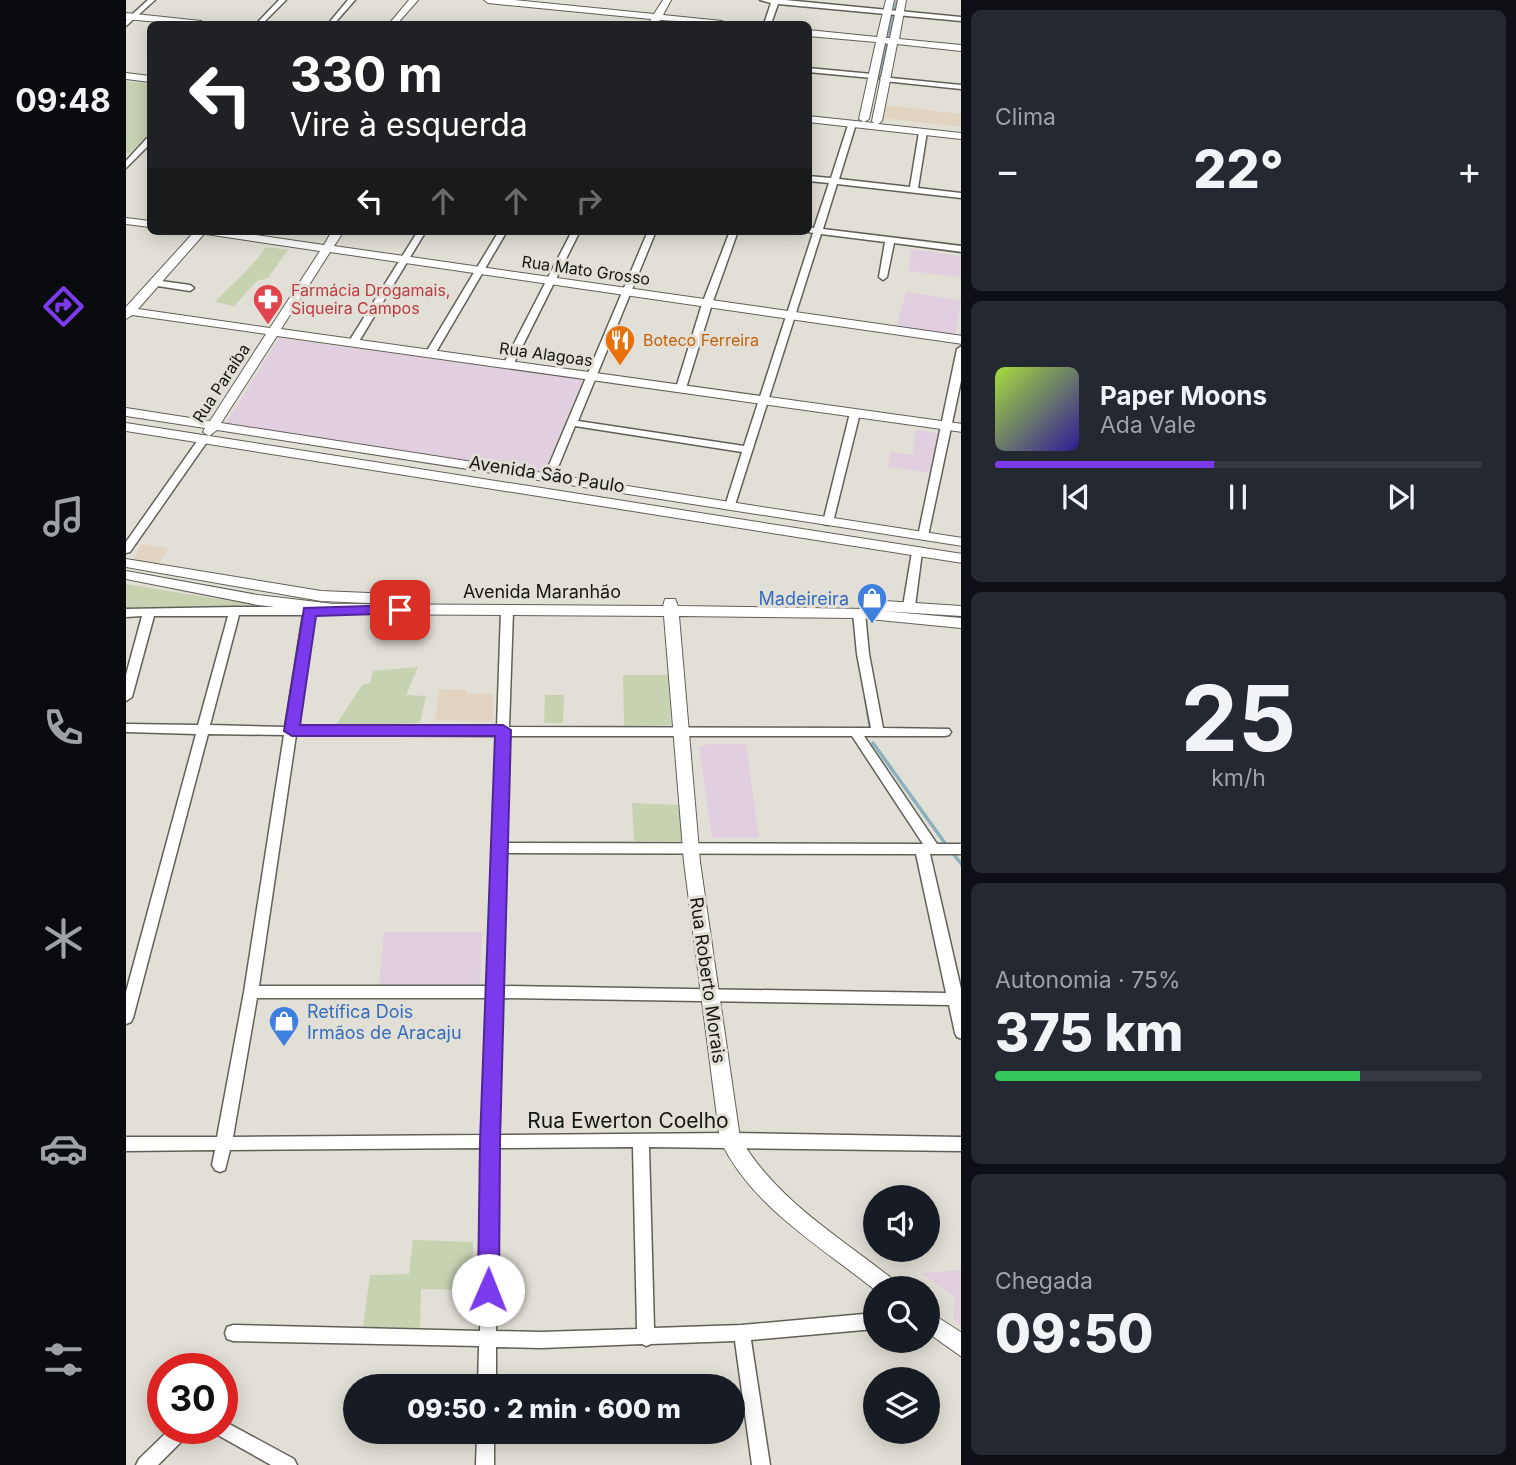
<!DOCTYPE html>
<html lang="pt">
<meta charset="utf-8">
<style>
body{margin:0;font-family:Inter,sans-serif;background:#242831;color:#f1f3f6;height:100vh;display:flex;flex-direction:column;font-size:26px;white-space:nowrap}
*{box-sizing:border-box;margin:0}
p{font-size:23px;color:#9ea1a6}
.icon{flex:none;width:38px;height:38px;fill:none;stroke:currentColor;stroke-width:2;stroke-linecap:round;stroke-linejoin:round}
.map{position:relative;flex:1;overflow:hidden}
.sheet{display:flex;flex-direction:column;gap:10px;padding:10px;background:#0d0f14;width:555px}
.sheet>*{flex:none}
.hud{position:absolute;left:21px;top:21px;width:665px;height:214px;border-radius:10px;box-shadow:0 4px 18px #0003;background:#202124;color:#fff;overflow:hidden}
.fabs{position:absolute;left:737px;top:1185px;display:grid;gap:14px}
.fabs a{display:grid;place-items:center;width:77px;height:77px;border-radius:50%;background:#171b24;box-shadow:0 4px 18px #0003;font-size:35px}
.speed{position:absolute;left:21px;top:1353px;display:flex;gap:14px;font-size:35px;font-weight:700;text-align:center}
.speed>*{display:grid;place-content:center;width:91px;height:91px;border-radius:50%;background:#171b24;box-shadow:0 4px 18px #0003;line-height:1}
.speed .limit{border:10px solid #d22;background:#fff;color:#111}
.pin{position:absolute;display:grid;place-items:center;width:60px;height:60px;color:#fff;margin:-30px;border-radius:14px;box-shadow:0 4px 10px #0006}
.me{position:absolute;width:77px;margin:-38px;rotate:1deg;stroke-linejoin:round;filter:drop-shadow(0 0 5px #0008)}
.turn{display:flex;align-items:center;gap:24px;height:147px;padding:0 28px;font-size:32px}
.turn .icon{width:91px;height:91px;stroke-width:2.5}
.turn b{display:block;font-size:49px;line-height:60px}
.lanes{display:flex;align-items:center;height:66px;padding:0 28px;background:#0003;justify-content:center;gap:35px;direction:ltr}
.lanes .off{opacity:.35}
.big{font-size:52px;font-weight:800;line-height:1.1}
.sheet .tile{flex:1;display:flex;flex-direction:column;justify-content:center;gap:10px;min-width:0;padding:0 24px;border-radius:10px;background:#242831}
.sheet .dial{align-items:center;gap:0}
.dial b{font-size:91px;line-height:1}
.song{display:flex;align-items:center;gap:21px}
.cover{width:84px;height:84px;border-radius:10px;background:linear-gradient(135deg,hsl(80 70% 55%),hsl(250 70% 35%))}
.played{height:7px;border-radius:4px;background:linear-gradient(90deg,#7c3aed 45%,#363941 45%)}
.keys{display:flex;justify-content:space-around;direction:ltr}
.heat{display:flex;justify-content:space-between;align-items:center;font-size:38px;direction:ltr}
.charge{height:10px;border-radius:5px;background:linear-gradient(90deg,#34c759 75%,#363941 0)}
.trip{position:absolute;left:217px;top:1374px;width:402px;height:70px;border-radius:35px;background:#171b24;box-shadow:0 4px 18px #0003;font-weight:800;line-height:70px;text-align:center}
main{display:flex;flex:1;min-height:0}
.menu{display:flex;flex-direction:column;width:126px;justify-content:space-around;align-items:center;background:#090b0e;color:#9ea1a6}
.menu .icon{width:49px;height:49px}
.menu .selected{color:#7c3aed}
.menu b{font-size:32px;color:#f1f3f6}
.map>svg:first-child{display:block}
</style>
<main>
<nav class="menu">
<b>09:48</b>
<svg class="icon selected" aria-label="directions" viewBox="0 0 24 24"><path d="M12 3l9 9-9 9-9-9zM9 14v-3h6M13 9l2 2-2 2"/></svg>
<svg class="icon" aria-label="music" viewBox="0 0 24 24"><path d="M9 18V5l10-2v13"/><circle cx="6" cy="18" r="3"/><circle cx="16" cy="16" r="3"/></svg>
<svg class="icon" aria-label="phone" viewBox="0 0 24 24"><path d="M5 4h4l2 5-3 2q2 4 5 5l2-3 5 2v4C11 20 4 13 5 4z"/></svg>
<svg class="icon" aria-label="climate" viewBox="0 0 24 24"><path d="M12 3v18M4 7l16 10M4 17L20 7"/></svg>
<svg class="icon" aria-label="car" viewBox="0 0 24 24"><path d="M5 17H2v-5l4-1 3-4h7l3 4 3 1v5h-3M9 17h6M6 11h13"/><circle cx="7" cy="17" r="2"/><circle cx="17" cy="17" r="2"/></svg>
<svg class="icon" aria-label="filters" viewBox="0 0 24 24"><path d="M4 7h16M4 17h16"/><circle cx="9" cy="7" r="2"/><circle cx="15" cy="17" r="2"/></svg>
</nav>
<div class="map">
<svg width="836" height="1465" viewBox="0 0 836 1465">
<rect width="100%" height="100%" fill="#e2e0d6"/>
<!-- commercial -->
<g fill="#e3d3c1">
<path d="M759,105L835,114V127L756,118Z"/>
<path d="M16,544L42,548L32,564L7,559Z"/>
<path d="M313,689L340,690L341,694H367V722L309,721Z"/>
</g>
<!-- industrial -->
<g fill="#e1cfe0">
<path d="M786,249L835,256V277L782,271Z"/>
<path d="M780,292L835,300L829,337L770,328Z"/>
<path d="M153,338L457,379L418,472L99,424Z"/>
<path d="M790,430L812,433L803,473L762,467L764,452L786,455Z"/>
<path d="M585,744H620L633,838H586L573,746Z"/>
<path d="M258,932H356L354,986H253Z"/>
<path d="M835,1270H836L835,1327L827,1319L829,1296L795,1273Z"/>
</g>
<!-- green -->
<g fill="#c7d2b1">
<path d="M0,81L24,84V132L3,154L0,153Z"/>
<path d="M140,247L162,250L142,278L131,281L108,306L89,302C108,282 124,270 140,247Z"/>
<path d="M0,584L130,605L0,609Z"/>
<path d="M292,667L280,695L300,696L294,723L210,725L236,685L244,683L247,671Z"/>
<path d="M497,675H542L545,725L498,726Z"/>
<path d="M419,695H438L437,723H418Z"/>
<path d="M506,803L554,805L558,841H508Z"/>
<path d="M287,1240L347,1242V1290L295,1289L294,1328L237,1327L244,1275L283,1274Z"/>
</g>
<g fill="none" stroke-linecap="round" stroke-linejoin="round">
<!-- stream-far1 -->
<g stroke="#8bb1bf" stroke-width="2.5">
<path d="M768,11L771,0"/>
<path d="M762,38L767,15"/>
<path d="M753,77L761,43"/>
</g>
<!-- stream -->
<g stroke="#8bb1bf" stroke-width="3.5">
<path d="M740,701L744,726"/>
<path d="M747,743L821,846"/>
<path d="M826,852L836,865"/>
</g>
<!-- street casing -->
<g stroke="#616057" stroke-width="3">
<g id="street">
<path d="M22,0H29L0,26V20Z"/>
<path d="M153,0H160L136,24H130Z"/>
<path d="M222,0H229L208,24H202Z"/>
<path d="M634,0H659L836,17V21L652,4L645,24H638L645,3Z"/>
<path d="M682,68L746,74L750,76L746,78L682,72Z"/>
<path d="M755,77L836,85V89L758,81L754,79Z"/>
<path d="M723,122L730,124L713,179L784,187L793,132L797,130L801,132L792,188L836,193V198L711,184L697,229L836,246V252L768,243L761,277L757,280L753,277L759,242L695,234L608,508L604,509L599,506L616,452L449,426L428,477L423,480L419,479L418,477L522,231H530L452,421L618,446L687,233L678,231H682V227L688,228L703,183L682,181V176L705,178Z"/>
<path d="M21,138H24V144L0,168V161Z"/>
<path d="M292,231H300L232,343L230,345H224L222,343Z"/>
<path d="M373,231H381L309,354L307,356H301L299,354Z"/>
<path d="M446,231H454L387,365L385,367H379L377,365Z"/>
<path d="M604,231H612L586,304L560,388L558,390H552L550,388L576,304Z"/>
<path d="M28,280L64,285L68,288L64,291L25,285L24,283Z"/>
<path d="M836,346V376L802,536L797,539L792,536L831,349Z"/>
<path d="M729,410L734,413L707,522L702,525L698,524L697,522L724,413Z"/>
<path d="M78,436L83,439L4,552L0,553V542L74,437Z"/>
<path d="M791,549L796,552L789,606L783,610L777,606L786,552Z"/>
<path d="M109,607H190L196,611L194,614L188,615L171,727H371L375,611L381,607L387,611L383,727L745,728L731,654L727,613L733,609L739,613L743,654L757,728L823,729L825,732L823,735L819,736H738L811,844H836V854H804L836,993V1039L831,1037L829,1033L823,1005L375,998L373,1135L604,1133L836,1137V1151L523,1147L528,1328L616,1325L749,1313V1329L625,1340L644,1465H626L609,1341L525,1344L520,1346L516,1344L415,1348L370,1347V1386H352L353,1346L107,1341L101,1339L99,1333L101,1327L107,1325L354,1331L358,1148L104,1150L99,1170L94,1172L89,1170L86,1165L89,1150L0,1151V1137H91L118,992L158,735L82,734L7,1018L5,1022L0,1024V992L70,734L0,732V724L72,725L102,616H28L6,697L0,701V675L16,616L0,617V609ZM113,615H177L159,727L84,725ZM170,735L371,736L361,986H133ZM383,736H726L797,844L380,843ZM379,853L790,854L820,993L375,986ZM131,998H361L358,1135L107,1137ZM507,1147L511,1329L415,1332L370,1331L373,1148Z"/>
<path d="M96,1420L168,1459L171,1465H145L90,1434L87,1428H96Z"/>
<path d="M45,1428H66L63,1434L32,1465H10L13,1459Z"/>
<path d="M351,1432H368V1465H350Z"/>
</g>
</g>
<!-- secondary casing -->
<g stroke="#616057" stroke-width="2">
<g id="secondary">
<path d="M283,0H292L271,24H263Z"/>
<path d="M358,0H388L528,14L537,0H545L537,15L596,21L601,24L534,20L531,24H523L525,19L362,3Z"/>
<path d="M760,0H768L760,38H764L772,0H780L773,39L836,45V51L771,44L756,121L752,124L836,133V139L682,122V116L748,123L746,121L762,44L759,43L743,119L738,122L733,119L750,42L682,36V30L751,37Z"/>
<path d="M0,13L75,21L80,24H54L0,19Z"/>
<path d="M0,73L24,76V82L0,79Z"/>
<path d="M0,218L24,221V227L0,224Z"/>
<path d="M69,231H103L198,245L206,231H218L208,246L836,336V344L204,252L155,329L836,424V432L151,336L95,423L836,538V546L91,430L83,436L77,432L79,428L0,416V408L84,421L140,334L6,315L0,319V307ZM78,234H80L194,251L144,328L12,309Z"/>
<path d="M0,423L836,554V563L0,431Z"/>
<path d="M0,559L195,591L266,594L273,599L266,604L195,601L0,567Z"/>
<path d="M0,571L132,595L208,604L537,606L539,599H549L552,606L741,609L736,605L743,600L836,606V616L756,611L836,618V628L733,618L553,616L574,862L614,1138C651,1201 714,1237 769,1281L772,1288H749V1290C693,1245 626,1207 594,1140L558,862L538,616L208,614L132,605L0,579Z"/>
<path d="M802,1311L836,1333V1357L802,1333Z"/>
</g>
</g>
<!-- street -->
<use href="#street" fill="#fff" fill-rule="evenodd"/>
<!-- secondary -->
<use href="#secondary" fill="#fff" fill-rule="evenodd"/>
</g>
<!-- route -->
<path fill="#7c3aed" stroke="#51269a" stroke-width="2" d="M274,605L279,607L282,610L279,613L190,616L174,725H377L385,730L374,1142L373,1290L370,1297L362,1300L355,1297L352,1290L354,1142L369,736H166L158,731L178,608Z"/>
<!-- icons -->
<defs>
<g id="pharmacy-pin" transform="scale(1.575)"><path d="M0 17L-7.5 6A9.5 9.5 0 1 1 7.5 6Z" fill="#e0444e" stroke="#e2e0d6"/><path d="M-2-6h4v4h4v4h-4v4h-4v-4h-4v-4h4Z" fill="#fff"/></g>
<g id="restaurant-pin" transform="scale(1.575)"><path d="M0 17L-7.5 6A9.5 9.5 0 1 1 7.5 6Z" fill="#e8710a" stroke="#e2e0d6"/><path d="M-5-6h1v4h1v-4h1v4h1v-4h1v5L-1.5 .5V6h-2V.5L-5-1ZM5-6V6H3V1.5H1.5Q1.5-4 5-6Z" fill="#fff"/></g>
<g id="shop-pin" transform="scale(1.575)"><path d="M0 17L-7.5 6A9.5 9.5 0 1 1 7.5 6Z" fill="#3f7fe0" stroke="#e2e0d6"/><path d="M-5-2.5h2.3a2.7 3.5 0 0 1 5.4 0H5L5.5 6h-11ZM-1.5-2.5h3a1.5 2.3 0 0 0-3 0Z" fill="#fff"/></g>
</defs>
<g fill-rule="evenodd">
<use href="#pharmacy-pin" x="142" y="299"/>
<use href="#restaurant-pin" x="494" y="340"/>
<use href="#shop-pin" x="746" y="598"/>
<use href="#shop-pin" x="158" y="1021"/>
</g>
<g text-anchor="middle" dominant-baseline="central" stroke-width="6" stroke-linejoin="round" paint-order="stroke">
<!-- far-street labels -->
<g font-size="16" fill="#161612" stroke="#e2e0d6">
<text transform="translate(460 270) rotate(8)">Rua Mato Grosso</text>
<text transform="translate(420 354) rotate(8)">Rua Alagoas</text>
<text transform="translate(95 383) rotate(-57)">Rua Paraíba</text>
</g>
<!-- far-health labels -->
<g font-size="16" fill="#be3a42" stroke="#e2e0d6" text-anchor="start">
<text x="165" y="290">Farmácia Drogamais,<tspan x="165" dy="18">Siqueira Campos</tspan></text>
</g>
<!-- far-food labels -->
<g font-size="16" fill="#c56008" stroke="#e2e0d6" text-anchor="start">
<text x="517" y="340">Boteco Ferreira</text>
</g>
<!-- street labels -->
<g font-size="18" fill="#161612" stroke="#e2e0d6">
<text transform="translate(421 474) rotate(9)">Avenida São Paulo</text>
<text x="416" y="591">Avenida Maranhão</text>
<text transform="translate(582 980) rotate(82)">Rua Roberto Morais</text>
</g>
<!-- shop labels -->
<g font-size="18" fill="#366cbe" stroke="#e2e0d6" text-anchor="end">
<text x="723" y="598">Madeireira</text>
<text x="181" y="1011" text-anchor="start">Retífica Dois<tspan x="181" dy="21">Irmãos de Aracaju</tspan></text>
</g>
<!-- near-street labels -->
<g font-size="21" fill="#161612" stroke="#e2e0d6">
<text x="502" y="1120">Rua Ewerton Coelho</text>
</g>
</g>
</svg>
<div class="fabs">
<a><svg class="icon" aria-label="sound" viewBox="0 0 24 24"><path d="M4 9h4l5-4v14l-5-4H4zM17 9q2 3 0 6"/></svg></a>
<a><svg class="icon" aria-label="search" viewBox="0 0 24 24"><circle cx="10" cy="10" r="6"/><path d="M15 15l6 6"/></svg></a>
<a><svg class="icon" aria-label="layers" viewBox="0 0 24 24"><path d="M12 4l9 5-9 5-9-5zM3 14l9 5 9-5"/></svg></a>
</div>
<div class="speed"><div class="limit">30</div></div>
<div class="pin" style="left:274px;top:610px;background:#d93025"><svg class="icon" aria-label="arrive" viewBox="0 0 24 24"><path d="M6 21V4h12l-3 4 3 4H6"/></svg></div>
<svg class="me" style="left:362px;top:1290px" viewBox="-20 -20 40 40"><circle r="19" fill="#fff"/><path d="M0-13L10 11 0 6-10 11z" fill="#7c3aed"/></svg>
<div class="trip">09:50 · 2 min · 600 m</div>
<div class="hud">
<div class="turn"><svg class="icon" aria-label="left" viewBox="0 0 24 24"><path d="M17 20v-9H6M10 6l-5 5 5 5"/></svg><div><b>330 m</b>Vire à esquerda</div></div>
<div class="lanes"><svg class="icon" aria-label="left" viewBox="0 0 24 24"><path d="M17 20v-9H6M10 6l-5 5 5 5"/></svg><svg class="icon off" aria-label="ahead" viewBox="0 0 24 24"><path d="M12 20V5M6 11l6-6 6 6"/></svg><svg class="icon off" aria-label="ahead" viewBox="0 0 24 24"><path d="M12 20V5M6 11l6-6 6 6"/></svg><svg class="icon off" aria-label="right" viewBox="0 0 24 24"><path d="M7 20v-9h11M14 6l5 5-5 5"/></svg></div>
</div>
</div>
<section class="sheet">
<div class="tile"><p>Clima</p>
<div class="heat"><a>−</a><b class="big">22°</b><a>+</a></div>
</div>
<div class="tile">
<div class="song"><i class="cover"></i><div><b>Paper Moons</b><p>Ada Vale</p></div></div>
<div class="played"></div>
<div class="keys"><svg class="icon" aria-label="previous" viewBox="0 0 24 24"><path d="M18 5L8 12l10 7zM5 5v14"/></svg><svg class="icon" aria-label="pause" viewBox="0 0 24 24"><path d="M8 5v14M16 5v14"/></svg><svg class="icon" aria-label="next" viewBox="0 0 24 24"><path d="M6 5l10 7-10 7zM19 5v14"/></svg></div>
</div>
<div class="tile dial"><b>25</b><p>km/h</p></div>
<div class="tile"><p>Autonomia · 75%</p><b class="big">375 km</b><div class="charge"></div></div>
<div class="tile"><p>Chegada</p><b class="big">09:50</b></div>
</section>
</main>
